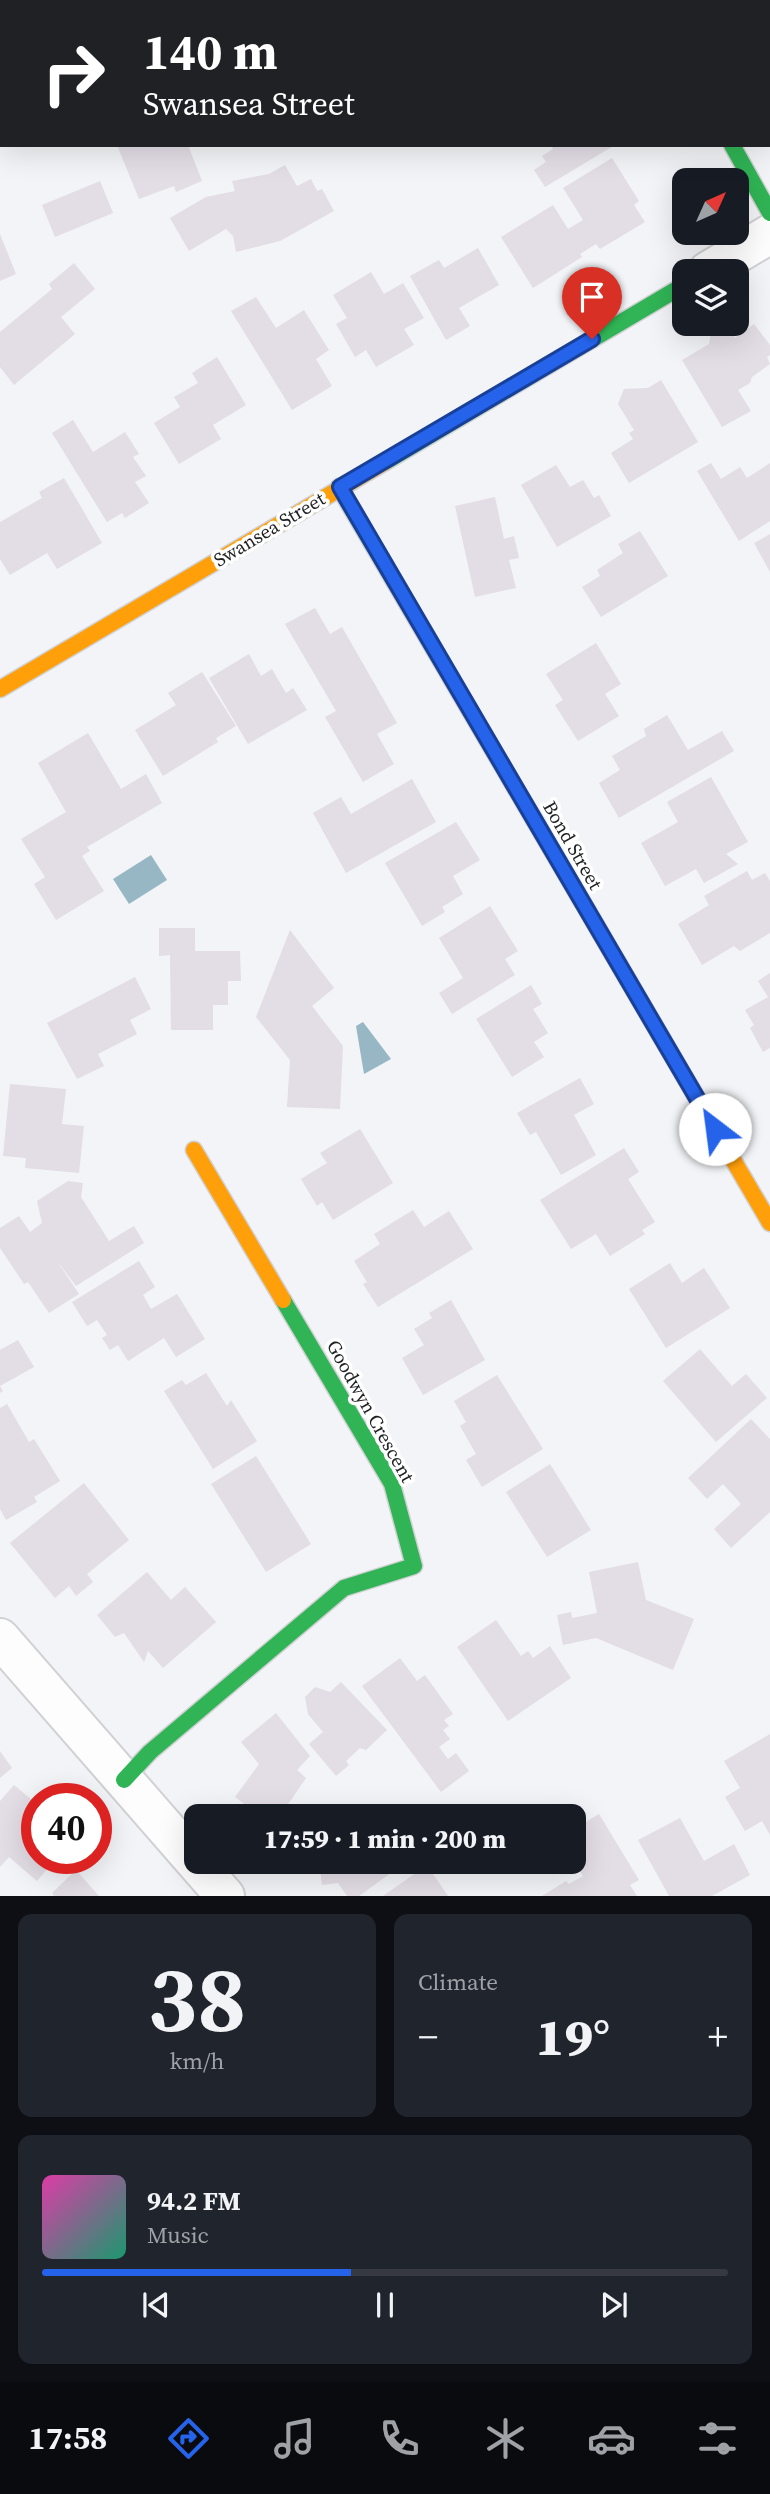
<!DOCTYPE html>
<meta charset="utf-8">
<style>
body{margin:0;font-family:"Source Serif 4",serif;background:#20242c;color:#f1f3f6;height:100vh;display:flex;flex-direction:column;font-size:26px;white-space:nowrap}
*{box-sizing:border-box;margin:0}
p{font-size:23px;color:#9ea1a6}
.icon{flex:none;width:38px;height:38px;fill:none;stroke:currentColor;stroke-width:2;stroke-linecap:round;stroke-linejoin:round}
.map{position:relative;height:1896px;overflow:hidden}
.details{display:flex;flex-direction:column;gap:18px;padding:18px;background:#0d0f14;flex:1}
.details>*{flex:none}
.top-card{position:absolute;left:0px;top:0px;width:770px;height:147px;box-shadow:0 7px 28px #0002;background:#202124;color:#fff;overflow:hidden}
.needle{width:46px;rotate:45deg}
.fabs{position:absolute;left:672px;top:168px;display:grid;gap:14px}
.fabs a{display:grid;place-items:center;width:77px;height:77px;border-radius:14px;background:#171b24;box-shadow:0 7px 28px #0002;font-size:35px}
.speed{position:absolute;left:21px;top:1783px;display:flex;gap:14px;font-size:35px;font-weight:700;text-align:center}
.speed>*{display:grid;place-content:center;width:91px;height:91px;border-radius:50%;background:#171b24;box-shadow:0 7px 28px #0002;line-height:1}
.speed .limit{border:10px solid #d22;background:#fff;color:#111}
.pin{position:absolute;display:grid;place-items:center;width:60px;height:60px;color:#fff;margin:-72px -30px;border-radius:50% 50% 50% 0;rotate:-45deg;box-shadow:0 0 7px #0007}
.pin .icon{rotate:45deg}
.me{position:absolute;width:77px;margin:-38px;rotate:330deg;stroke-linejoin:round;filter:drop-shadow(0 0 5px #0008)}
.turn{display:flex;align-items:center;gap:24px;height:147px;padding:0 28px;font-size:32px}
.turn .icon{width:91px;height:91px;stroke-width:2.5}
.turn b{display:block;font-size:49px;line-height:60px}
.big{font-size:52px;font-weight:800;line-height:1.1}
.details .widget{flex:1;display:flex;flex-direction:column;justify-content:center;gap:10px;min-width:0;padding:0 24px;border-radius:14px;background:#20242c}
.details .dial{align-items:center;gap:0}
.dial b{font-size:91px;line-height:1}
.song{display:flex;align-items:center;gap:21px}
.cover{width:84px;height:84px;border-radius:10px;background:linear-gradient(135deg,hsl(320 70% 55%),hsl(160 70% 35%))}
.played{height:7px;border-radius:4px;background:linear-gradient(90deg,#2563eb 45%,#363941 45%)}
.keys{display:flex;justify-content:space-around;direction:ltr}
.heat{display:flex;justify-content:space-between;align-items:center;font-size:38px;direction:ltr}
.details .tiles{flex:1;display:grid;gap:18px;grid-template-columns:1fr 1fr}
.widget:last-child{grid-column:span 2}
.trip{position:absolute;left:184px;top:1804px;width:402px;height:70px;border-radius:14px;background:#171b24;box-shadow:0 7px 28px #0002;font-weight:800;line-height:70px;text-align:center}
.tab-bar{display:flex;height:112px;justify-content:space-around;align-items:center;background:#090b0e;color:#9ea1a6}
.tab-bar .icon{width:49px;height:49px}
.tab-bar .active{color:#2563eb}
.tab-bar b{font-size:32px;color:#f1f3f6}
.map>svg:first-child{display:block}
</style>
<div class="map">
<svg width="770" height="1896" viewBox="0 0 770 1896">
<rect width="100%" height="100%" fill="#f3f4f7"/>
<!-- water -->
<g fill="#96b7c3">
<path d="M151,855L167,880L129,904L113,879Z"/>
<path d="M363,1022L391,1059L364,1074L356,1026Z"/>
</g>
<!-- building -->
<g fill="#e3dde5">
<path d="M117,145H188L202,181L176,192L174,186L139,199Z"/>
<path d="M551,145H615L545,187L534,170L546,162L542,156L553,149Z"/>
<path d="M612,158L639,201L634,205L645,222L600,249L596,244L580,254L582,257L533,288L501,237L553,205L568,229L583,220L563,188Z"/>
<path d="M285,165L297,186L311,179L317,191L322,189L334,211L280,241L236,252L233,236L226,229L189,251L170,218L206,197L235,191L232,181L269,174Z"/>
<path d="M100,181L113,213L55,237L42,205Z"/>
<path d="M0,234L16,274L0,281Z"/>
<path d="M478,248L499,285L459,308L470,326L446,340L410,276L439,260L444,268Z"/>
<path d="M74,263L95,289L61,317L75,334L14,385L0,367V332L52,289L49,284Z"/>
<path d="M371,272L384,294L403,283L424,318L404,329L414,345L376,367L366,350L355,357L336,324L347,318L333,295Z"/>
<path d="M256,297L276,328L304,310L329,350L316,359L332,386L292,410L231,311Z"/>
<path d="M754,324L770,345V355L767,357L770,364L752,377L750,383L738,390L751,411L722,427L682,360L709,344L711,333L719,329L731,331L735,338Z"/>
<path d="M217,357L246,405L213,425L221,439L179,464L154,423L180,407L174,397L198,383L192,373Z"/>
<path d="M661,380L698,442L629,483L611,453L633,439L629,433L634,430L618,404L624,389L648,388Z"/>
<path d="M73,420L93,452L125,432L139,454L133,457L146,476L135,482L149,503L125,518L122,513L107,522L52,433Z"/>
<path d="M711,463L721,479L740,467L747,478L770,463V521L739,541L697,471Z"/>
<path d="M556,465L570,487L583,480L594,498L599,495L611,516L557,547L521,485Z"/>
<path d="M64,478L102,543L57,569L47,553L10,575L0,559V522L42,498L39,492Z"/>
<path d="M495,497L504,539L514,536L519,558L509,560L516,588L475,597L455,506Z"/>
<path d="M640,531L668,576L601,617L582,587L600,576L597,570L623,553L618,544Z"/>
<path d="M770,534V572L754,543Z"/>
<path d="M315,608L330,634L342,627L397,723L377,734L394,764L363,782L325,717L336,711L285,624Z"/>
<path d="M596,643L621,684L605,694L619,716L578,741L555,705L563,700L546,674Z"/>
<path d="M249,654L261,676L272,669L286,693L293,688L307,710L248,744L209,678Z"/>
<path d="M202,672L236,726L216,738L218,742L163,776L135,730L176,705L168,693Z"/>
<path d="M667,715L688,750L722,731L734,751L619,818L599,783L620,770L612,756L646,736L644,729Z"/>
<path d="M88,733L121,789L146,774L162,803L87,847L90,851L82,856L104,891L56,920L34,884L45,877L21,839L66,812L38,763Z"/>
<path d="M711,777L748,842L726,854L738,864L704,883L696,869L665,886L641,843L678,822L667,802Z"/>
<path d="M412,779L436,822L346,873L313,813L341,797L351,814Z"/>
<path d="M456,822L480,860L453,876L463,894L442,907L445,912L422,926L385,863Z"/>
<path d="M747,871L752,880L765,873L770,881V933L740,951L734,946L702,965L678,924L709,905L704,896Z"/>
<path d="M490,906L518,951L505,959L515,975L452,1014L439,993L463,978L439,938Z"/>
<path d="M159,928H195V951H240L241,981H228V1005H213V1030H171L170,955L159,956Z"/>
<path d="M290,930L334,988L312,1006L343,1046L340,1109L287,1107L290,1060L256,1017Z"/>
<path d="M770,973V1048L763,1052L750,1028L754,1025L745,1010L768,997L758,981Z"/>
<path d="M135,977L151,1009L130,1020L137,1034L98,1054L104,1066L77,1079L47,1023Z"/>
<path d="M531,985L542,1004L533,1009L548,1033L534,1042L544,1057L512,1077L476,1019Z"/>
<path d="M580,1078L594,1104L574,1115L596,1155L561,1175L536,1132L530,1135L517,1113Z"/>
<path d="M10,1084L66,1089L62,1124L84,1126L79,1173L25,1168L26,1158L3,1156Z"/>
<path d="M360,1129L393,1183L333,1220L322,1202L317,1206L301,1179L327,1163L320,1153Z"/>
<path d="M624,1148L639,1172L628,1179L655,1222L642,1230L645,1234L610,1256L596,1234L571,1249L540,1200Z"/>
<path d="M68,1181L83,1183L81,1197L109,1241L134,1226L144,1243L76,1286L57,1261L79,1294L49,1313L28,1282L24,1284L0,1248V1228L19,1216L30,1232L42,1223L37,1201Z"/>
<path d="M413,1210L424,1227L449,1211L473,1249L378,1307L363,1284L367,1282L354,1261L380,1244L374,1234Z"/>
<path d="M139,1261L155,1287L143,1295L151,1309L177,1294L205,1339L176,1357L164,1338L128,1361L118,1345L110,1350L102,1338L107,1335L97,1320L87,1326L72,1302Z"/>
<path d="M670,1263L682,1283L704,1268L730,1308L666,1348L629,1289Z"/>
<path d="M451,1300L485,1360L423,1395L402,1358L424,1345L414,1329L432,1318L429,1313Z"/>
<path d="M18,1340L34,1367L0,1386L3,1391L0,1393V1350Z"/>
<path d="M700,1349L732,1386L746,1374L767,1398L716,1442L663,1381Z"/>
<path d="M206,1373L227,1406L231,1400L257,1441L213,1469L164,1391L182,1380L186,1385Z"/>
<path d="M497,1375L543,1449L482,1487L466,1460L476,1454L460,1426L466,1422L454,1401Z"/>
<path d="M7,1404L29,1442L34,1439L60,1481L34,1497L37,1502L6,1520L0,1509V1408Z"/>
<path d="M751,1419L770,1439V1512L731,1548L714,1529L741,1504L723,1484L707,1499L688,1478Z"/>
<path d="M256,1456L311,1544L266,1572L211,1484Z"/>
<path d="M550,1464L591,1530L547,1557L506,1492Z"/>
<path d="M84,1483L129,1540L87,1574L93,1582L76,1596L69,1586L55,1598L10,1543Z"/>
<path d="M638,1562L646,1600L694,1619L673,1670L596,1638L563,1645L557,1615L571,1612L572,1618L597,1613L589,1572Z"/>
<path d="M147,1572L171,1600L185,1587L216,1622L163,1668L148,1651L144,1662L124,1633L115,1637L97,1615Z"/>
<path d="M496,1620L521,1656L528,1651L533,1658L550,1646L571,1678L508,1721L457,1647Z"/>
<path d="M400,1658L417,1681L425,1675L453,1714L444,1720L449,1726L443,1730L450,1739L439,1747L448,1759L456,1753L469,1771L441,1792L362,1686Z"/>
<path d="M341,1682L387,1730L366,1750L360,1748L346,1761L349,1765L336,1776L309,1744L323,1732L308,1714L305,1697L315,1687L330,1692Z"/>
<path d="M276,1713L310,1756L297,1770L306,1778L280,1816H248L252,1810L235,1797L259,1764L241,1742Z"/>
<path d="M770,1734V1835L762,1821L745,1831L725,1797L740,1788L724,1761Z"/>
<path d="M0,1751L12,1768L0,1778Z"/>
<path d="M14,1785L37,1804V1858H57L37,1881L9,1857L0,1867V1801Z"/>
<path d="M599,1814L639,1880L630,1885L637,1896H542L566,1881L569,1884L583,1876L574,1862V1829Z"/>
<path d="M680,1818L704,1861L734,1844L750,1875L712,1896H669L638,1840Z"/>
<path d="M319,1862H406L359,1896H347L338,1883L322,1885Z"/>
<path d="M427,1865L448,1896H383Z"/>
<path d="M76,1870L99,1896H54L52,1893Z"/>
</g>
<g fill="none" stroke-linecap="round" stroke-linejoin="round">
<!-- street casing -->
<g stroke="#d1d1d4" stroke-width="42">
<g id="street">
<path d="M768,122L770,121"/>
<path d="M708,271L770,234"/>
<path d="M0,1638L225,1896"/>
</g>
</g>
<!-- fast casing -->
<g stroke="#d1d1d4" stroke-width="19">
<g id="fast">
<path d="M732,145L770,213"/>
<path d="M385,462L684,285"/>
<path d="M339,487L587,910"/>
<path d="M124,1780L150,1752L344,1588L414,1566L392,1484L283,1300"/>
</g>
</g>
<!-- slow casing -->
<g stroke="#d1d1d4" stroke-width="19">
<g id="slow">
<path d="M647,0L648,2"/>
<path d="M0,689L385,462"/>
<path d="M587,910L770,1223"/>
<path d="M194,1150L283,1300"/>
</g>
</g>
<!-- street -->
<use href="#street" stroke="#fdfdfe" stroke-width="38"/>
<!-- fast -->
<use href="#fast" stroke="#30b455" stroke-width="16"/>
<!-- slow -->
<use href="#slow" stroke="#ff9f0a" stroke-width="16"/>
</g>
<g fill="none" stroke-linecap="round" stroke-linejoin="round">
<!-- route casing -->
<g stroke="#184099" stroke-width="18">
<path id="route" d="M592,339L340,487L715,1129"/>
</g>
<!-- route -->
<use href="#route" stroke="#2563eb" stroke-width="12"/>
</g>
<g text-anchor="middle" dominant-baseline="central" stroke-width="7" stroke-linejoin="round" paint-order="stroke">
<!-- street labels -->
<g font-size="19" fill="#1f2022" stroke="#fff">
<text transform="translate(269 529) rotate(-31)">Swansea Street</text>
<text transform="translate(573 845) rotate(60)">Bond Street</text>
<text transform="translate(371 1411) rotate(61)">Goodwyn Crescent</text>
</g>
</g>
</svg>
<div class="fabs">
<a><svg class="needle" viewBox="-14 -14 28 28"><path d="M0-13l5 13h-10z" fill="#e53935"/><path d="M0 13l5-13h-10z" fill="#9ea1a6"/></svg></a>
<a><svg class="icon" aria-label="layers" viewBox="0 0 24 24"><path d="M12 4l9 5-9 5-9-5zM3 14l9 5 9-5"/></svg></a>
</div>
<div class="speed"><div class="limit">40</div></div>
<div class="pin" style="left:592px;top:339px;background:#d93025"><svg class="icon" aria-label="arrive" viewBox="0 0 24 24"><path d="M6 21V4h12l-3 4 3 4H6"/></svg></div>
<svg class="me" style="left:715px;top:1129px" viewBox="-20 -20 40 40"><circle r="19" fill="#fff"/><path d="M0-13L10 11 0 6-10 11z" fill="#2563eb"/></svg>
<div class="trip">17:59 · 1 min · 200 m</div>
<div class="top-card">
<div class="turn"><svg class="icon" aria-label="right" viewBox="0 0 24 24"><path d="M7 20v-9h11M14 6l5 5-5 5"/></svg><div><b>140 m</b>Swansea Street</div></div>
</div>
</div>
<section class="details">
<div class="tiles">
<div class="widget dial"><b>38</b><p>km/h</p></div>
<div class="widget"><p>Climate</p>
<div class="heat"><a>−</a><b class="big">19°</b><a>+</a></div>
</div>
<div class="widget">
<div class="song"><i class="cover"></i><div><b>94.2 FM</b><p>Music</p></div></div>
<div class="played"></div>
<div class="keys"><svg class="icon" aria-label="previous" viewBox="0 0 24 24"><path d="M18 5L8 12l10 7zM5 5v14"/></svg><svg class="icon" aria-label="pause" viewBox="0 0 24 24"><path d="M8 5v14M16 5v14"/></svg><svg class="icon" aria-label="next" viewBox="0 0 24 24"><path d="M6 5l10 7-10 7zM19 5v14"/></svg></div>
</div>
</div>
</section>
<nav class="tab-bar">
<b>17:58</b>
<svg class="icon active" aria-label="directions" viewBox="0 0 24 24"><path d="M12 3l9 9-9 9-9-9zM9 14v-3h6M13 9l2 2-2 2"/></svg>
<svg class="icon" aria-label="music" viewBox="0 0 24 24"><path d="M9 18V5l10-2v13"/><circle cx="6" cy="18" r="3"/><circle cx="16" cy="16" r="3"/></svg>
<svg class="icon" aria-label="phone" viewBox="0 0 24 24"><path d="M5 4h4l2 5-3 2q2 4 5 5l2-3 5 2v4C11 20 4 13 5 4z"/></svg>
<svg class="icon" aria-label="climate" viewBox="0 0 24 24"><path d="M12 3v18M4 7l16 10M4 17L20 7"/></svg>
<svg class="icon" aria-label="car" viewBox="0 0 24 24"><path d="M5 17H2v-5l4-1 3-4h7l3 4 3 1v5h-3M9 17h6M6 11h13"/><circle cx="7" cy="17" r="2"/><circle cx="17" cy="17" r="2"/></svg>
<svg class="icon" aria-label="filters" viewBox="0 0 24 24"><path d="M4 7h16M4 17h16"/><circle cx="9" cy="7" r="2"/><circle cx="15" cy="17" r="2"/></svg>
</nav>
